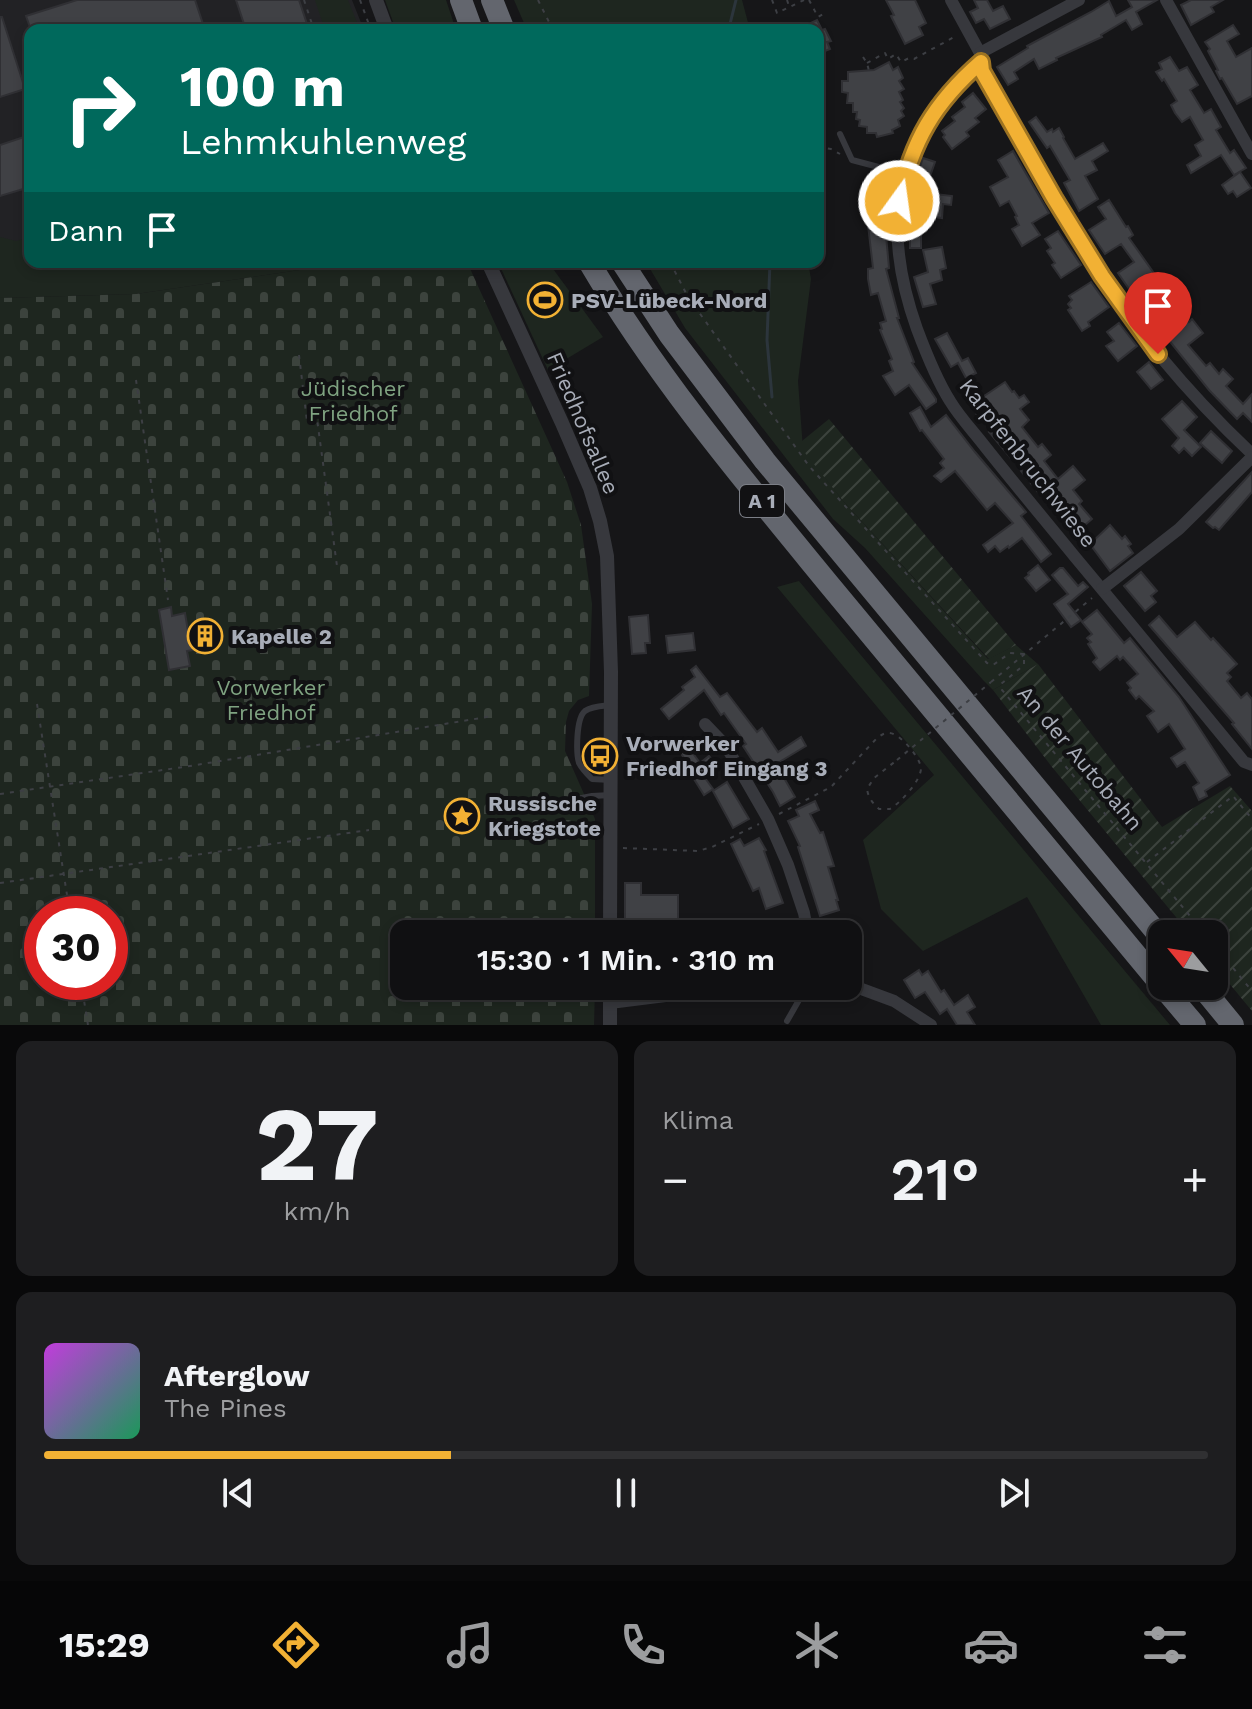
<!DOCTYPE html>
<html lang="de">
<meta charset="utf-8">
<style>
body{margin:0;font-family:"Work Sans",sans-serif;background:#1e1e20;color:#f1f3f6;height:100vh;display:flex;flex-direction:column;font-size:30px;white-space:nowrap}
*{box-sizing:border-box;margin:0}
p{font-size:26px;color:#9c9d9f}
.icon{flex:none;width:44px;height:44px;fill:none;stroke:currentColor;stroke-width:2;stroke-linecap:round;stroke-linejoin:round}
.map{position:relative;height:1025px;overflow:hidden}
.details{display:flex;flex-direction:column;gap:16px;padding:16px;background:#09090a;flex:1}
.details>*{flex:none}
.banner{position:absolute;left:24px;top:24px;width:800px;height:244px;border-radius:16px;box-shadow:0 4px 12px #0003,0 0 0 2px #303032;background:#00695c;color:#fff;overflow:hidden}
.needle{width:52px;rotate:300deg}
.buttons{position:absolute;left:1148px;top:920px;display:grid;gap:16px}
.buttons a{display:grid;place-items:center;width:80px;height:80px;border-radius:16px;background:#101012;box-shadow:0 4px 12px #0003,0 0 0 2px #303032;font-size:40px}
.speed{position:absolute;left:24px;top:896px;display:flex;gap:16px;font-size:40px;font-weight:700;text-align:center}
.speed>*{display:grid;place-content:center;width:104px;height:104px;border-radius:50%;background:#101012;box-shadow:0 4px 12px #0003,0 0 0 2px #303032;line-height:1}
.speed .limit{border:12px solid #d22;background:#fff;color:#111}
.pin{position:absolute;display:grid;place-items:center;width:68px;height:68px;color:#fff;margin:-82px -34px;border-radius:50% 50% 50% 0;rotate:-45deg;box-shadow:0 0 8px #0007}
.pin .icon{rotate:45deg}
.me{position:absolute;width:88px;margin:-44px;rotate:14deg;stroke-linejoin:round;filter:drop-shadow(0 0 6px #0008)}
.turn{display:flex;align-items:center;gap:28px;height:168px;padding:0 24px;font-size:36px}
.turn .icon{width:104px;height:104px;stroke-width:2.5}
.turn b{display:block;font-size:56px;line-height:68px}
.then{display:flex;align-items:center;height:76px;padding:0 24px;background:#0003;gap:16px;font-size:30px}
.big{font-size:60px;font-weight:600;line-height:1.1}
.details .tile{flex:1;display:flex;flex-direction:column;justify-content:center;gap:12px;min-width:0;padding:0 28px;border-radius:16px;background:#1e1e20}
.details .dial{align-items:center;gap:0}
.dial b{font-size:104px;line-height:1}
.song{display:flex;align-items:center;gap:24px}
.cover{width:96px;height:96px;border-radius:12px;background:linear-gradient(135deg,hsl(290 70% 55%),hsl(150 70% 35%))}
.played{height:8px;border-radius:4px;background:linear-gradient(90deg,#f2b134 35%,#303032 35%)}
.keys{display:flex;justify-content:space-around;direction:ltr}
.heat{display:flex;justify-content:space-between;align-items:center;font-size:44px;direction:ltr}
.details .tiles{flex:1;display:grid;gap:16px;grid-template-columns:1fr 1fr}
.tile:last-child{grid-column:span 2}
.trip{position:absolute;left:390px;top:920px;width:472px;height:80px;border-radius:16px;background:#101012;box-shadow:0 4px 12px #0003,0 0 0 2px #303032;font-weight:600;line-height:80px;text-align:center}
.tabs{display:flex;height:128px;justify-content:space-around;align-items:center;background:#060607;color:#9c9d9f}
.tabs .icon{width:56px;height:56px}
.tabs .active{color:#f2b134}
.tabs b{font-size:36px;color:#f1f3f6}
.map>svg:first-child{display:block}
</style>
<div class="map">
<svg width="1252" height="1025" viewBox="0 0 1252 1025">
<defs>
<pattern id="cemetery-stones" width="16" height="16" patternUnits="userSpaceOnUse" patternTransform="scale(2)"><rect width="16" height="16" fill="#1e261f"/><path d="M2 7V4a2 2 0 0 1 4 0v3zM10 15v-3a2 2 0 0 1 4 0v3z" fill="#3c433d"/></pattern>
<pattern id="garden-furrows" width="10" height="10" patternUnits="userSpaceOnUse" patternTransform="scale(2)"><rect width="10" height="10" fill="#1e261f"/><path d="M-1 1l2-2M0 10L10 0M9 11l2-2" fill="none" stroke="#3c433d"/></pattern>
</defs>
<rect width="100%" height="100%" fill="#161618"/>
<!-- built -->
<path fill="#222225" d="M0,0H352L364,30H30V262H354L0,298Z"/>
<!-- grass -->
<g fill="#1e261f">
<path d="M315,0H348L360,30H325Z"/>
<path d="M385,0H446L456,30H396Z"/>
<path d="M514,0H742L750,30H527Z"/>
<path d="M30,232V262H354L136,294L0,298V237L16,241L26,238Z"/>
<path d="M498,262H548L603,337L548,370Z"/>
<path d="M646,262H808L811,279L798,381L803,449L844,502L988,659L1016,645L1038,664L993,690L983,680L865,548L833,519L685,328Z"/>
<path d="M799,581L1170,1025H1101L1027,897L923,951L881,909L863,840L934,775L777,587Z"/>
</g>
<!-- cemetery -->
<path fill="url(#cemetery-stones)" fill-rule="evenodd" d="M354,262H467L567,482L581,525L592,604L589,696L578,700L569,711L566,722L565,751L595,819V934H404V986H595L594,1025H0V298L136,294ZM42,914H110V982H42Z"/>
<!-- garden -->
<g fill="url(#garden-furrows)">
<path d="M829,419L1016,645L989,659L844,502L802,449V441Z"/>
<path d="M1038,664L1162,827L1230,786L1252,811V1011L1214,965V934H1190L1052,767L993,690Z"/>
</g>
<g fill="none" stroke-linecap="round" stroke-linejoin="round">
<!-- stream -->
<g stroke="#2c353c" stroke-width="3">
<path d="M730,30V24L736,0"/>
<path d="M770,262L767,340L772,397"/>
</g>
</g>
<!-- building -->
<g fill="#404145" stroke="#303034" stroke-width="2">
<path d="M77,0H195L205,30H31L26,16Z"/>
<path d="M236,0H299L309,30H246Z"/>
<path d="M886,0H915L926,23L919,27L923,35L905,44L891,16L894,15Z"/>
<path d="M974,0H987L993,11L1003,6L1010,19L990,29L984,19L976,23L970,12L978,8Z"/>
<path d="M1128,0H1157L1136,12L1142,24L1132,30L1126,20L1101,35L1102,37L1056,58L1057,60L1039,69L1034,59L1014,72L1018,79L1008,85L997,67L1028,48L1027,46L1091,12L1109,1L1116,16L1132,7Z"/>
<path d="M1191,0H1223L1211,7L1214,12L1191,25L1181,5Z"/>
<path d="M0,17H2L25,89L0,97Z"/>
<path d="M817,20L822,30L825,29L831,41L827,42L830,49L818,54V30H796Z"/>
<path d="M1233,25L1239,34L1227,41L1236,57L1252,48V96L1237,104L1222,78L1220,79L1216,71L1218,70L1208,51L1210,49L1205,42Z"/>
<path d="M1170,57L1179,71L1187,67L1198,85L1190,90L1204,113L1211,109L1221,127L1216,130L1230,153L1234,150L1246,168L1234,175L1221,155L1191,173L1187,165L1201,156L1195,145L1203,140L1190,117L1182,122L1175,113L1171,105L1177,101L1164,79L1162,81L1156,72L1162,69L1159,63Z"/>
<path d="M889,62L893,70L898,67L903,78L899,81L904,89L899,92L903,100L900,102L904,108L901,111L904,116L898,120L900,126L892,130L893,133L877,137L876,133H867V127L859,126L860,120L856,119L857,112H853V103H847L848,93L842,92V81H848V72L874,70Z"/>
<path d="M973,93L986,109L975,118L979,122L966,132L969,136L952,149L943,137L945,135L942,131L955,121L952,117L965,107L962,102Z"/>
<path d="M1036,117L1047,132L1052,129L1053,132L1059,128L1064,137L1063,138L1075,159L1103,143L1108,151L1092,161L1097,170L1085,176L1098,199L1079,211L1064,183L1070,180L1050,146L1047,148L1029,122Z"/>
<path d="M30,135V187L0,196V145Z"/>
<path d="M1013,151L1049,213L1032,223L1040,235L1022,246L1012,229L1019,225L1015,217L1017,216L1009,201L1000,206L990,187L1008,177L998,160Z"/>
<path d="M923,158L935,162L926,188L914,184Z"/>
<path d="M1240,172L1251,188L1237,197L1233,191L1228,194L1222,185Z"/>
<path d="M879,177L890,179L883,236L886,235L889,268L886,269L899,318H897L914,362L912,363L936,399V402L926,409L909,385L895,395L883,376L893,371L889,361L892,359L880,330L882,329L880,323L886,321L878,293L871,295L868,279V269L873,268L868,225L869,219H872Z"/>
<path d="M920,192L952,196L951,205L943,204L942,218L927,216V229H921V248H910V216H918Z"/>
<path d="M1109,200L1126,227L1128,226L1133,235L1129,238L1166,290L1171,286L1178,294L1171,299L1189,322L1192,319L1203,333L1188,345L1206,366L1210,363L1219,374L1223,369L1233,379L1226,386L1243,404L1252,394V422L1243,413L1237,419L1209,390L1138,302L1118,273L1134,262L1121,244L1105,254L1089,230L1106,219L1098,207Z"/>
<path d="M1058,231L1081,265L1061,278L1052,265L1055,263L1047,251L1051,248L1045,239Z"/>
<path d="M942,247L946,268L940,270L942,280L930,284L936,304L923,307L914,277L928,272L923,250Z"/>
<path d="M1091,282L1109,307L1088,322L1090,326L1082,331L1068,310L1071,308L1068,304L1072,300L1069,296Z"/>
<path d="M1119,323L1137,346L1118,361L1106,346L1114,341L1107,332Z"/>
<path d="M947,333L962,361L968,358L976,373L966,378L958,363L951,367L935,339Z"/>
<path d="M1149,362L1163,380L1151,389L1137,372Z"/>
<path d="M1005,382L1012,392L1014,391L1019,398L1024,395L1029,402L1020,409L1029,420L1022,427L1038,447L1042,444L1051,455L1044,461L1058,479L1073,466L1085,480L1073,490L1082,501L1079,504L1092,519L1078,531L1045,492L1041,496L1021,471L1034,461L1022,447L1010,457L989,432L995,428L982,412L977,415L967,399L977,391L981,398Z"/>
<path d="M1182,401L1197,417L1184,430L1201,447L1192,456L1184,448L1179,453L1172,446L1179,438L1162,419Z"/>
<path d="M920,407L931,427L946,415L975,452L1026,512L1021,516L1051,554L1041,562L1022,538L1009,548L1008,546L1000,552L995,546L988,552L983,545L1013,523L995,503L987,510L955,471L941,482L934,476L944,468L940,463L944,459L922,430L920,431L910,413Z"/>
<path d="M1211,431L1232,451L1222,463L1200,443Z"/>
<path d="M1252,472V492L1219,530L1215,527L1213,528L1206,522Z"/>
<path d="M1110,525L1122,539L1125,536L1131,544L1128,546L1133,553L1110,571L1090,544Z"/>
<path d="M1038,565L1050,580L1036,591L1025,578L1029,575L1028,573Z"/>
<path d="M1060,568H1063L1078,586L1083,582L1088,587L1068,604L1081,620L1071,627L1054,604L1068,594L1052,575Z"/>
<path d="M1141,572L1157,591L1151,596L1156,602L1145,611L1124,586Z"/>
<path d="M171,607L172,616L185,613L189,637L215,632L217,646L187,651L190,666L169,670L159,610Z"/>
<path d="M1097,610L1124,643L1130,638L1179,697L1230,775L1205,791L1207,796L1199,800L1193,787L1199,783L1185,762L1177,767L1171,758L1185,749L1169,724L1158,732L1147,716L1154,711L1139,696L1136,699L1129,690L1131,688L1127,683L1138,674L1123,657L1120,660L1117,656L1100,670L1093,662L1097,658L1088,644L1091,642L1087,638L1092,634L1082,622Z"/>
<path d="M648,615L650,643H645L646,653L632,654L629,617Z"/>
<path d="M1159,616L1177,637L1195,622L1211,640L1213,638L1237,664L1227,673L1231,677L1227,681L1241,698L1247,693L1252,699V749L1232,724L1234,723L1149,625Z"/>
<path d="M693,633L695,650L668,653L666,636Z"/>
<path d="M696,666L720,697L727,693L757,732L762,728L778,752L801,737L806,746L776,764L795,797L780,806L773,792L743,746L746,744L724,713L721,715L704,690L669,719L661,709L684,690L682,687L695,677L691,670Z"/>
<path d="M687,745L700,763L709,756L718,767L705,778L713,789L704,795L689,771L692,769L679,751Z"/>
<path d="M727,782L749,819L733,828L713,791Z"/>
<path d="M815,801L819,810L810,814L820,833L823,832L834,866L828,867L838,900H836L839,910L820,916L798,847L800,846L788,821L799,816L796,810Z"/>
<path d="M759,838L766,850L764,851L783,903L766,909L759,888L753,891L731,844L740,839L744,846Z"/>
<path d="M625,883H641V895H678V934H625Z"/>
<path d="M919,970L922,975L928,971L941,992L944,990L954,1005L968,995L975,1007L967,1012L975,1025H957L947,1009L940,1014L925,992L915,998L904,980Z"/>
</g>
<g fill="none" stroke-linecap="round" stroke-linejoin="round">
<!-- path -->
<g stroke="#3d3f44" stroke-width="2" stroke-dasharray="4 6" stroke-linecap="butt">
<path d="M304,0L314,30"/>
<path d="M360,0L371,30"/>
<path d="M538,0L553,30"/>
<path d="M772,0L777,13L804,0"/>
<path d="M787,0L789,6"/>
<path d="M809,0L818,17L825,13"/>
<path d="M863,57L867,63L869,71"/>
<path d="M867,63L885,53L888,59L896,54L901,62L909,58L914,59L956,36"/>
<path d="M818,147L831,149L840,154"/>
<path d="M670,262L688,297L809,466L987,663L993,665L1010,653L1024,654V665L1001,684L1002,690L1205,934"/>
<path d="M299,355L307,421L317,419L337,566"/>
<path d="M136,380L168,600"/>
<path d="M991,682L1092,598"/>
<path d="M37,704L70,914"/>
<path d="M0,794L190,766L493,716"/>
<path d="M779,814L831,787L877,738C882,735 883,733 889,733C900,733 921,758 921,769C920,782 900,803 890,809H879C873,804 868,797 867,789L874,778L897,760"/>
<path d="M623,848L698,851L712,847L759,824"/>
<path d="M1147,862L1233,796L1252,819"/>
<path d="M0,883L369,830"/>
<path d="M1214,945L1252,991"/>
<path d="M390,969L404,967"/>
<path d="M81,982L88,1025"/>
</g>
<!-- service -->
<g stroke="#37383d" stroke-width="6">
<path d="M840,134L852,160L905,174"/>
<path d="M611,780L592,779C587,774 582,769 579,763C576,753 576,718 585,711C592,706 603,706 611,705"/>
<path d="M520,810L592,796L611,795"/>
<path d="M787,1021L807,986"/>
</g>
<!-- minor -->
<g stroke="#37383d" stroke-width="12">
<path d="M951,0L980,53L982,71C1037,168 1089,269 1160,356C1189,391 1219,423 1252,454"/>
<path d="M1166,0L1252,154"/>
<path d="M980,53L1079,0"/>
<path d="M981,62C894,138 879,223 917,329C926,353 936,379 950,401C959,416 972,430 983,444C1013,482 1044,519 1075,557C1132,625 1188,694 1244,762L1252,765"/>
<path d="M1102,589L1179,529L1252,457"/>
<path d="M705,724L726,746L768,819L788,865L804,913L808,934"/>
<path d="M848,984L894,1001L931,1025"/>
<path d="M610,1003L745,986"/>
</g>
<!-- tertiary -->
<g stroke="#37383d" stroke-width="14">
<path d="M376,0L387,30"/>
<path d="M488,262L562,423L590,488L600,521L607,556L611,672L610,934"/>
<path d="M610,1025V986"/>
</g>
<!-- motorway -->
<g stroke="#63666e" stroke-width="22">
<path d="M461,0L472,30"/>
<path d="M492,0L504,30"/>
<path d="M589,262C658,379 746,483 832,588C942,721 1052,853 1162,986"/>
<path d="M622,262L669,334L765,461L1162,939"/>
<path d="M1162,986L1195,1025"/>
<path d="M1201,986L1233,1025"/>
</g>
<!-- path-bridge -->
<path stroke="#3d3f44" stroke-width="2" stroke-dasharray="4 6" stroke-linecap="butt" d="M897,760L991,682"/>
</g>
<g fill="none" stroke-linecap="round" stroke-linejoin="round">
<!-- route casing -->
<g stroke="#9d7322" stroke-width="20">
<path id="route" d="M899,201C912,141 934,103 981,62L982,71L1054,198L1102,276L1158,354"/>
</g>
<!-- route -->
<use href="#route" stroke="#f2b134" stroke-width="14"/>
</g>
<!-- icons -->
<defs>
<g id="stadium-ring" transform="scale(1.8)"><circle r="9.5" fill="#111113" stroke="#f2b134" stroke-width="1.5"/><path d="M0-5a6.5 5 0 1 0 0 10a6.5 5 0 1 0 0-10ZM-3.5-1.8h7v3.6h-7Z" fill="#f2b134"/></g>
<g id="building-ring" transform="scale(1.8)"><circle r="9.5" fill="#111113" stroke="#f2b134" stroke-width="1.5"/><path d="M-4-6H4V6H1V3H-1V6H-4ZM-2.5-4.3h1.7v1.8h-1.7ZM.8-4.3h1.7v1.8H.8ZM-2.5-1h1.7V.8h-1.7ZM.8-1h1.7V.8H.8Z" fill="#f2b134"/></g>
<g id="bus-ring" transform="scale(1.8)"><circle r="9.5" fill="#111113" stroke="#f2b134" stroke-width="1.5"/><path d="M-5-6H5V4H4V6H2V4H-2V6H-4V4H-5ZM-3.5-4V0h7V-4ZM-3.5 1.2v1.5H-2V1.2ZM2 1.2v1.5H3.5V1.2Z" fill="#f2b134"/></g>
<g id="sight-ring" transform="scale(1.8)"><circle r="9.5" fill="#111113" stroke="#f2b134" stroke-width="1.5"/><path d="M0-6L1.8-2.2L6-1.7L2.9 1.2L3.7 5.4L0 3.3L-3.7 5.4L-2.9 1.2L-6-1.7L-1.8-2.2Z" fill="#f2b134"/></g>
</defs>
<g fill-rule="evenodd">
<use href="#stadium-ring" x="545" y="300"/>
<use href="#building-ring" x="205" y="636"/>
<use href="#bus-ring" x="600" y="756"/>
<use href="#sight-ring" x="462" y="816"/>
</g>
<g text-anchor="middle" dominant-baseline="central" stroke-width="8" stroke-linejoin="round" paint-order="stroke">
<!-- shield labels -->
<rect fill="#111113" stroke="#7b7e86" stroke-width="2" x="740" y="485" width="44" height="32" rx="6"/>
<g font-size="20" font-weight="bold" fill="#a8adb8">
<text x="762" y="501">A 1</text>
</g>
<!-- poi labels -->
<g font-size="22" font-weight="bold" fill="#a8adb8" stroke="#111113" text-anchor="start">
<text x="571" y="300">PSV-Lübeck-Nord</text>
<text x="231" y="636">Kapelle 2</text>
<text x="626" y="743">Vorwerker<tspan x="626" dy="25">Friedhof Eingang 3</tspan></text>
<text x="488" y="803">Russische<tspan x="488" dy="25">Kriegstote</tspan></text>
</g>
<!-- park labels -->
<g font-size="22" fill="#7fa381" stroke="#111113">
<text x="353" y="388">Jüdischer<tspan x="353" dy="25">Friedhof</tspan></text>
<text x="271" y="687">Vorwerker<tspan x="271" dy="25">Friedhof</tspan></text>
</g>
<!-- street labels -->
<g font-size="22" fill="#a8adb8" stroke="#111113">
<text transform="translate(583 423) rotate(67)">Friedhofsallee</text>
<text transform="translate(1028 463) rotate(52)">Karpfenbruchwiese</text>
<text transform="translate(1080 758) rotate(50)">An der Autobahn</text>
</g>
</g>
</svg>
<div class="buttons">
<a><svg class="needle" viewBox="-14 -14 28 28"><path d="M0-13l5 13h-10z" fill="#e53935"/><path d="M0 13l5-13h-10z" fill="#9c9d9f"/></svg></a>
</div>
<div class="speed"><div class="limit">30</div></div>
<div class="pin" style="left:1158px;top:354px;background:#d93025"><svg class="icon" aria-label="arrive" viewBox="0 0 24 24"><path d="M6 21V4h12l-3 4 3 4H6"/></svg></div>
<svg class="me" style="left:899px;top:201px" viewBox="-20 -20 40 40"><circle r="17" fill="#f2b134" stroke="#fff" stroke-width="3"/><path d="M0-11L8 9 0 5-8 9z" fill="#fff"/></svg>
<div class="trip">15:30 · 1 Min. · 310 m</div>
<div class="banner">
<div class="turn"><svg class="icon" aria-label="right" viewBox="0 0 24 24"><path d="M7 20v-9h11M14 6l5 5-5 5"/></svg><div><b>100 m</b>Lehmkuhlenweg</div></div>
<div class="then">Dann<svg class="icon" aria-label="arrive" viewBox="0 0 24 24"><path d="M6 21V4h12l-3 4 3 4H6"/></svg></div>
</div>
</div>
<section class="details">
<div class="tiles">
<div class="tile dial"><b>27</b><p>km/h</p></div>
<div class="tile"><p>Klima</p>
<div class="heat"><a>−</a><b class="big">21°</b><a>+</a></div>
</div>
<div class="tile">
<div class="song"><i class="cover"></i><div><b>Afterglow</b><p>The Pines</p></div></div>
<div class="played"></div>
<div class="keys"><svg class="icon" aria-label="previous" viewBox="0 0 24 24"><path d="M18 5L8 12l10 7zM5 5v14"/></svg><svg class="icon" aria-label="pause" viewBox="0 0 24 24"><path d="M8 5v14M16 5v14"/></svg><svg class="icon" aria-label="next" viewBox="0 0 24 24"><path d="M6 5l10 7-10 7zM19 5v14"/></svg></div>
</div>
</div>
</section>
<nav class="tabs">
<b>15:29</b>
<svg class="icon active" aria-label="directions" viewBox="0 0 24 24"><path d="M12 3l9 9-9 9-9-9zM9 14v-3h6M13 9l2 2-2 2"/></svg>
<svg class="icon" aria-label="music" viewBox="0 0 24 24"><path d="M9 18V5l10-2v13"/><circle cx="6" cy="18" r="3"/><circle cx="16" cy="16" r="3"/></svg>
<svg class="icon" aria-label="phone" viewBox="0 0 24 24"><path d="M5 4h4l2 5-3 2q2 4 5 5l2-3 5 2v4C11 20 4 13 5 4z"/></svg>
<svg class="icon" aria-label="climate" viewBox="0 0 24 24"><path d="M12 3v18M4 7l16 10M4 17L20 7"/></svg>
<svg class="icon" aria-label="car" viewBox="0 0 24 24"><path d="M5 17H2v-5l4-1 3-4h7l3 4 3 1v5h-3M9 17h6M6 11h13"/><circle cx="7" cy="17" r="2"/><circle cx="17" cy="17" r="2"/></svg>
<svg class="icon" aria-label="filters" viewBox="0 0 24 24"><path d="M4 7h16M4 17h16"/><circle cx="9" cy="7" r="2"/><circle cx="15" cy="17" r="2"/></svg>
</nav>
